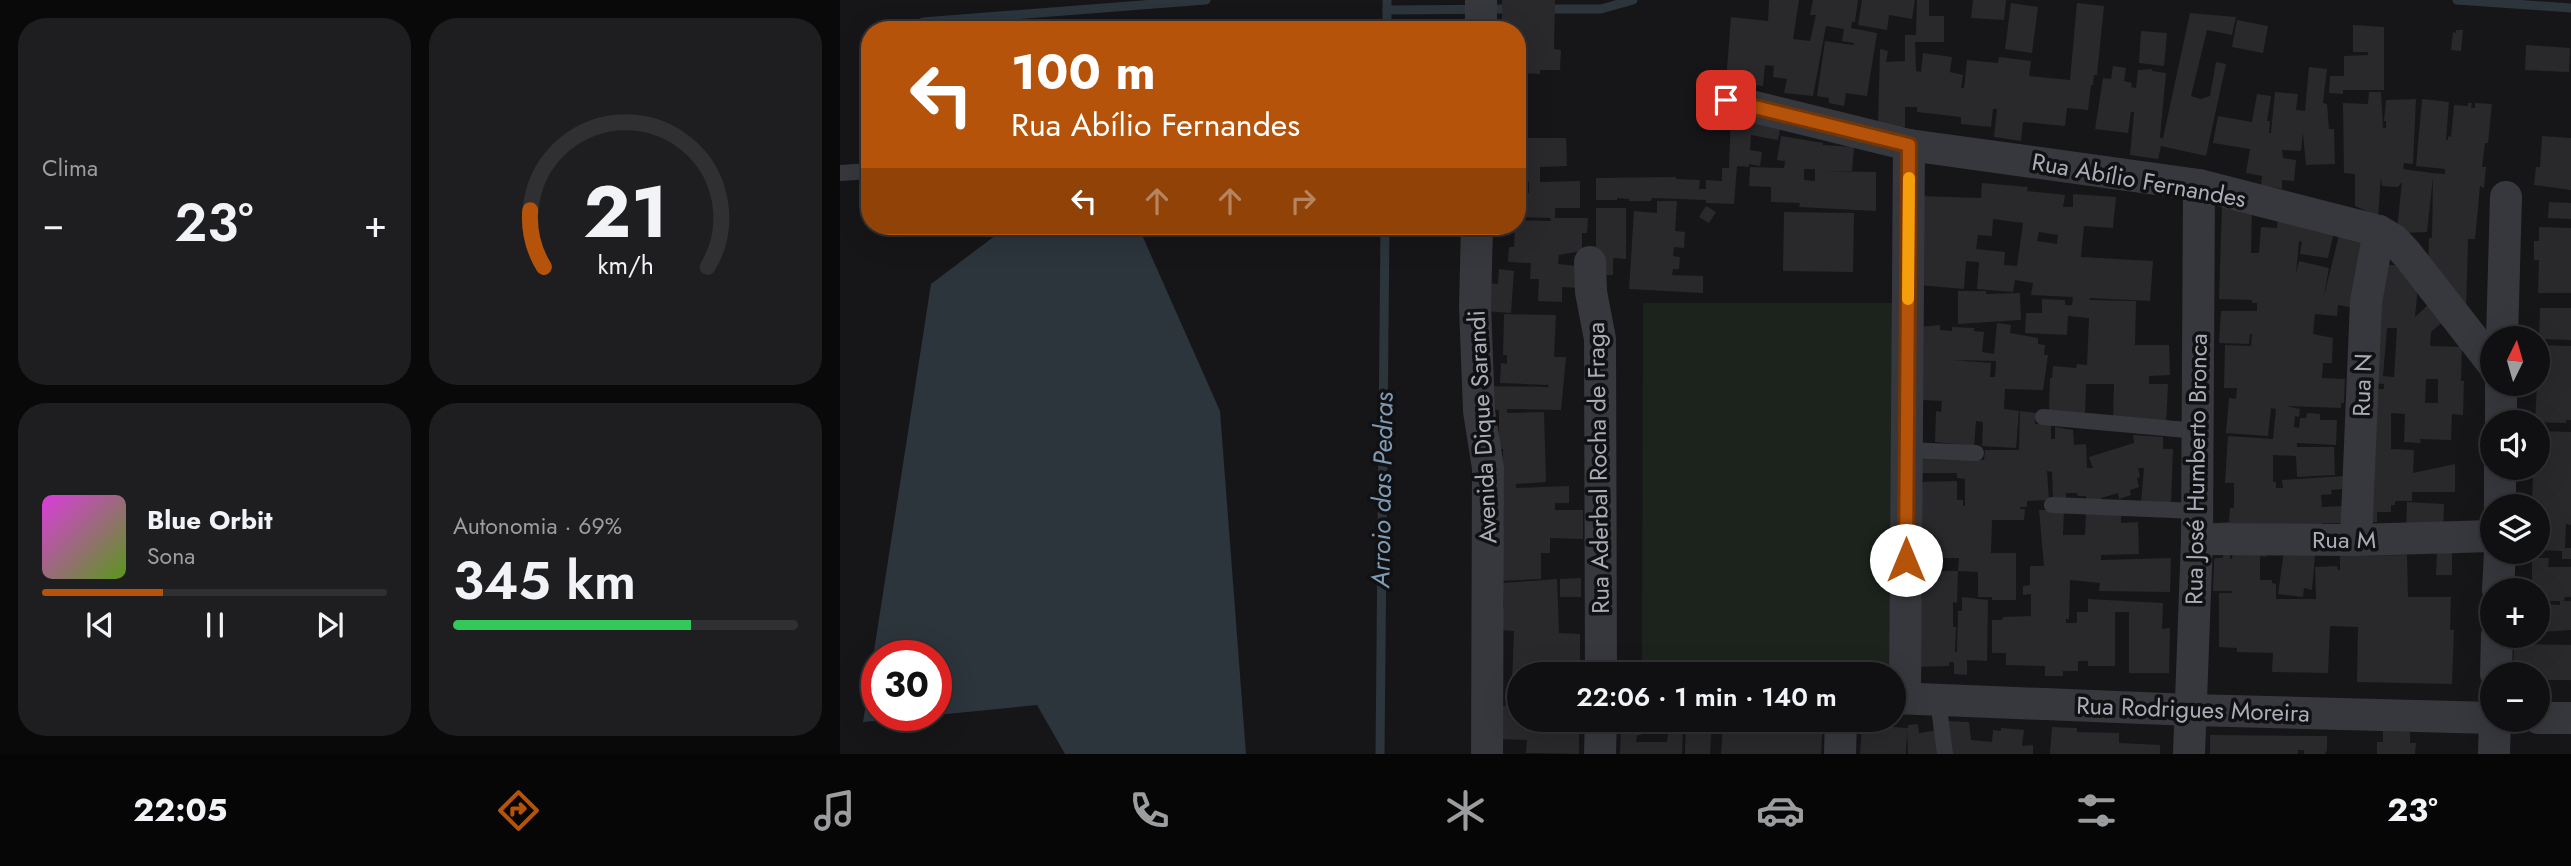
<!DOCTYPE html>
<html lang="pt">
<meta charset="utf-8">
<style>
body{margin:0;font-family:Jost,sans-serif;background:#1e1e20;color:#f1f3f6;height:100vh;display:flex;flex-direction:column;font-size:26px;white-space:nowrap}
*{box-sizing:border-box;margin:0}
p{font-size:23px;color:#9c9d9f}
.icon{flex:none;width:38px;height:38px;fill:none;stroke:currentColor;stroke-width:2;stroke-linecap:round;stroke-linejoin:round}
.map{position:relative;flex:1;overflow:hidden}
.panel{display:flex;flex-direction:column;gap:18px;padding:18px;background:#09090a;width:840px}
.panel>*{flex:none}
.hud{position:absolute;left:21px;top:21px;width:665px;height:214px;border-radius:28px;box-shadow:0 7px 28px #0002,0 0 0 2px #303032;background:#b45309;color:#fff;overflow:hidden}
.needle{width:46px;rotate:5deg}
.fabs{position:absolute;left:1640px;top:326px;display:grid;gap:14px}
.fabs a{display:grid;place-items:center;width:70px;height:70px;border-radius:50%;background:#101012;box-shadow:0 7px 28px #0002,0 0 0 2px #303032;font-size:35px}
.speed{position:absolute;left:21px;top:640px;display:flex;gap:14px;font-size:35px;font-weight:700;text-align:center}
.speed>*{display:grid;place-content:center;width:91px;height:91px;border-radius:50%;background:#101012;box-shadow:0 7px 28px #0002,0 0 0 2px #303032;line-height:1}
.speed .limit{border:10px solid #d22;background:#fff;color:#111}
.pin{position:absolute;display:grid;place-items:center;width:60px;height:60px;color:#fff;margin:-30px;border-radius:14px;box-shadow:0 4px 10px #0006}
.me{position:absolute;width:77px;margin:-38px;rotate:0deg;stroke-linejoin:round;filter:drop-shadow(0 0 5px #0008)}
.turn{display:flex;align-items:center;gap:24px;height:147px;padding:0 35px;font-size:32px}
.turn .icon{width:91px;height:91px;stroke-width:2.5}
.turn b{display:block;font-size:49px;line-height:60px}
.lanes{display:flex;align-items:center;height:66px;padding:0 35px;background:#0003;justify-content:center;gap:35px;direction:ltr}
.lanes .off{opacity:.35}
.big{font-size:52px;font-weight:600;line-height:1.1}
.panel .widget{flex:1;display:flex;flex-direction:column;justify-content:center;gap:10px;min-width:0;padding:0 24px;border-radius:28px;background:#1e1e20}
.panel .dial{align-items:center;gap:0}
.dial svg{height:182px;overflow:visible;fill:none;stroke:#303032;stroke-width:7;stroke-linecap:round;text-anchor:middle}
.dial text{fill:#f1f3f6;stroke:none}
.song{display:flex;align-items:center;gap:21px}
.cover{width:84px;height:84px;border-radius:10px;background:linear-gradient(135deg,hsl(300 70% 55%),hsl(90 70% 35%))}
.played{height:7px;border-radius:4px;background:linear-gradient(90deg,#b45309 35%,#303032 35%)}
.keys{display:flex;justify-content:space-around;direction:ltr}
.heat{display:flex;justify-content:space-between;align-items:center;font-size:38px;direction:ltr}
.charge{height:10px;border-radius:5px;background:linear-gradient(90deg,#34c759 69%,#303032 0)}
.panel .tiles{flex:1;display:grid;gap:18px;grid-template-columns:repeat(2,1fr)}
.trip{position:absolute;left:667px;top:662px;width:399px;height:70px;border-radius:35px;background:#101012;box-shadow:0 7px 28px #0002,0 0 0 2px #303032;font-weight:600;line-height:70px;text-align:center}
.tab-bar{display:flex;height:112px;justify-content:space-around;align-items:center;background:#060607;color:#9c9d9f}
.tab-bar .icon{width:49px;height:49px}
.tab-bar .selected{color:#b45309}
.tab-bar b{font-size:32px;color:#f1f3f6}
main{display:flex;flex:1;min-height:0}
.map>svg:first-child{display:block}
</style>
<main>
<section class="panel">
<div class="tiles">
<div class="widget"><p>Clima</p>
<div class="heat"><a>−</a><b class="big">23°</b><a>+</a></div>
</div>
<div class="widget dial"><svg viewBox="0 0 100 80">
<path d="M14 69A42 42 0 1 1 86 69"/>
<path d="M14 69A42 42 0 0 1 8 44" stroke="#b45309"/>
<text x="50" y="56" font-size="32" font-weight="700">21</text>
<text x="50" y="72" font-size="11">km/h</text>
</svg></div>
<div class="widget">
<div class="song"><i class="cover"></i><div><b>Blue Orbit</b><p>Sona</p></div></div>
<div class="played"></div>
<div class="keys"><svg class="icon" aria-label="previous" viewBox="0 0 24 24"><path d="M18 5L8 12l10 7zM5 5v14"/></svg><svg class="icon" aria-label="pause" viewBox="0 0 24 24"><path d="M8 5v14M16 5v14"/></svg><svg class="icon" aria-label="next" viewBox="0 0 24 24"><path d="M6 5l10 7-10 7zM19 5v14"/></svg></div>
</div>
<div class="widget"><p>Autonomia · 69%</p><b class="big">345 km</b><div class="charge"></div></div>
</div>
</section>
<div class="map">
<svg width="1731" height="754" viewBox="0 0 1731 754">
<rect width="100%" height="100%" fill="#161618"/>
<!-- green -->
<path fill="#1c231d" d="M803,303H1057L1054,674H802Z"/>
<!-- water -->
<path fill="#2c353c" d="M168,226H298L380,411L406,754H225L197,705L96,715V656H37V716H88L23,722L91,284Z"/>
<g fill="none" stroke-linecap="round" stroke-linejoin="round">
<!-- stream -->
<g stroke="#2c353c" stroke-width="9">
<path d="M1617,0L1731,8"/>
<path d="M705,9H761L793,0"/>
<path d="M547,10L673,9"/>
<path d="M83,30V22L366,0"/>
<path d="M547,30V0"/>
<path d="M540,754L545,226"/>
</g>
</g>
<!-- building -->
<g fill="#29292c" fill-rule="evenodd">
<path d="M662,0H715L714,49L721,50L720,70H700V74L677,73V30H662Z"/>
<path d="M929,0H959L953,39L970,41L976,15H970L973,0H1018L1015,22H1012L1011,28L1037,33L1027,96L1006,93L1004,106L989,103V98L977,96L985,41L1013,45L1014,43L1002,41L1004,29L986,26L973,96L944,93L947,79L933,77L934,66L925,65L923,86L886,82L891,17L928,21Z"/>
<path d="M1022,0H1075L1072,19L1049,15L1047,30L1018,25Z"/>
<path d="M1077,0H1089V16H1104V42H1075L1076,71L1081,72L1083,53L1112,57L1110,72L1123,75L1121,88H1124L1127,60L1158,63L1159,57L1191,61L1189,76L1230,80L1237,3L1264,6L1257,75H1254L1253,85H1251L1248,110L1227,108L1225,126L1183,122L1181,141L1154,137L1157,109H1153L1151,127L1121,124V117L1077,112V107H1065V126L1061,128L1038,127L1040,49L1048,51L1046,62L1065,61V35H1076Z"/>
<path d="M1133,0H1166L1164,20L1131,18Z"/>
<path d="M1171,3L1198,7L1192,53L1165,49Z"/>
<path d="M1350,13L1396,17L1392,35L1367,30L1351,96L1361,99L1370,96L1376,62L1386,64L1366,156L1321,146L1318,159L1290,155L1294,112H1291L1288,133L1255,129L1263,78L1271,79L1273,66L1286,68L1284,81L1292,83L1291,87L1296,88L1298,70L1312,69V71L1326,73L1320,138H1323Z"/>
<path d="M1397,20L1428,26L1423,53L1392,47Z"/>
<path d="M1513,25L1544,27V90H1503V94L1489,93L1490,76H1504V56L1528,55V52H1513Z"/>
<path d="M1616,30H1623L1621,51L1611,50L1613,32L1616,33Z"/>
<path d="M1301,31L1327,33L1324,66L1299,63Z"/>
<path d="M1686,45L1730,48L1729,72L1685,70Z"/>
<path d="M1469,67L1487,69L1483,103L1487,104L1489,129H1494L1495,164L1466,165L1463,133L1461,151L1442,150L1443,158L1456,160L1454,181L1442,180V189L1421,185L1422,176L1406,173L1410,149L1373,143L1378,116L1412,122L1417,94L1431,96L1427,121H1430L1429,133H1431L1435,92L1458,94L1456,110L1465,111Z"/>
<path d="M1529,92H1541L1543,128H1546V121H1544L1546,100L1576,99L1573,164L1564,163L1563,169L1592,173L1605,174V169L1576,166L1582,99L1609,102L1606,140H1608V136L1611,137L1614,105L1628,106V103H1632L1631,108H1635V103L1652,104L1648,143H1645L1642,167H1646L1644,188L1640,186L1635,239H1628L1626,315L1588,273L1589,238H1592L1593,177L1587,232L1562,233L1557,229L1562,182L1558,187L1542,186L1541,177L1538,216L1515,206V174L1504,173L1503,103L1528,104Z"/>
<path d="M891,114L941,123L938,140L911,135L910,150L922,152L920,166L909,164V167L897,166L894,204L866,203V200L812,198L811,201H789V199L777,198V200H756V178L836,177V179L860,180L859,189H866V180L882,181V168H889Z"/>
<path d="M941,136L983,143V145L1014,147L1012,171H982L1036,172V211L959,207L960,203L931,202V187L909,186L910,167L944,168L945,161L937,160ZM964,169H975V181L964,180Z"/>
<path d="M1702,136L1731,138V190L1694,185L1696,167H1700Z"/>
<path d="M677,138H726L727,166L700,167V182L740,181V208H715V218H748L747,233H742V251L719,255L718,264L738,266L739,288L722,287V302L698,301L699,279H690L691,263L668,262L669,247H674L675,226H677V220L711,221L710,218L677,217V193H689V182H677Z"/>
<path d="M1142,183L1188,187L1187,191L1225,195L1223,207H1233V194L1276,197L1273,228L1244,226L1241,257L1313,261L1310,301L1250,298V300L1296,301L1295,345H1329L1330,375L1309,376V384H1328L1326,424L1273,420L1274,384H1246L1245,413L1209,411L1210,378H1212L1213,366L1236,368L1237,364L1247,365L1249,318L1228,316L1227,335L1185,333L1186,313H1202V299L1225,300V305H1232L1233,297L1191,295L1193,283L1175,280L1173,292L1137,289L1139,262L1126,261L1124,289L1079,285L1081,196L1141,198ZM1153,219L1183,223L1177,266L1164,265L1165,252L1136,249L1138,235L1152,236ZM1199,232L1218,235L1217,244L1197,241Z"/>
<path d="M817,201H837L835,231L845,232L844,248L834,247L833,256L840,257L839,269H833L832,275L863,276V293L789,289L794,211L817,213Z"/>
<path d="M1709,202L1731,203V219L1708,218Z"/>
<path d="M1382,205L1412,207L1411,253H1419L1421,227L1437,228L1438,219L1494,232L1488,258L1460,254L1462,242L1459,241L1456,274L1459,261L1489,268L1483,300L1501,227L1531,235L1514,308L1498,305L1497,316L1475,314L1473,334L1493,338L1492,363H1483L1482,378L1505,379L1504,403H1501V408L1446,406L1460,409L1459,417L1455,416L1454,427L1459,428L1460,418H1466L1467,413L1480,414V420H1497L1496,445L1457,443V447H1494L1495,475L1457,477L1456,456L1433,455V482H1436V488H1443L1442,480L1503,476V489L1491,490L1492,494L1481,495L1482,507L1503,506L1502,523H1482V533L1377,532L1378,523L1389,522L1390,508H1394V483H1385L1388,436L1433,439L1436,409L1431,408L1428,436L1386,433L1389,398L1396,399L1397,388H1384L1385,345L1411,346L1412,334H1410L1409,344L1379,343L1381,311H1417V303H1412V300L1379,299Z"/>
<path d="M866,206L876,212L869,223L859,217Z"/>
<path d="M756,208H786V259L773,258V275H756Z"/>
<path d="M944,212L1014,213L1013,272L943,271Z"/>
<path d="M1699,227L1731,228V293H1698L1699,260H1694V241H1699Z"/>
<path d="M1541,264L1564,266L1578,286L1575,317L1591,302L1605,320L1591,332L1590,346L1622,347L1621,381H1624L1623,415L1612,414L1611,440L1580,439L1581,443L1564,442L1565,414L1551,413V449L1574,450L1573,473L1615,464V492H1572V501H1555V505H1551V512H1537V522H1526L1529,389H1544V384L1529,383ZM1547,328H1557L1554,377L1543,376ZM1586,379H1598V403H1585Z"/>
<path d="M659,269L674,271L671,313L644,311L646,283L658,284Z"/>
<path d="M1118,291H1146V294L1180,293L1181,320L1118,324Z"/>
<path d="M1700,308H1731V340L1699,339Z"/>
<path d="M664,314L716,315L714,357H726L721,410L667,409V413L704,412L706,482L676,484V488L729,486V503H715V510H743V539L710,538V553H701V579L658,581V526H664L663,449H659V410H645V386L708,387L709,385L660,383L661,363L667,364V355H663Z"/>
<path d="M1157,323L1171,325L1170,333L1198,338V344L1205,345L1204,355H1208L1203,390L1165,389L1164,409L1179,411L1176,448L1142,446L1143,422L1136,421L1134,447H1115L1116,444L1095,442L1096,411L1101,412L1102,401L1082,400L1079,327L1100,325V330L1112,331V327L1134,328V331L1144,332L1142,352L1154,354ZM1113,360L1156,361L1155,377H1150L1151,363Z"/>
<path d="M1699,345L1731,346V420H1726V423L1695,422Z"/>
<path d="M1180,411L1196,413L1195,424H1211V439H1215V427L1233,430L1234,445L1246,444L1247,468H1253L1249,457L1294,443L1293,435L1323,437V449H1333L1331,505L1301,503L1304,468H1298L1300,477L1297,478L1299,487L1290,490L1291,495L1279,499L1278,493L1261,498L1262,501L1246,500V496H1238L1237,493H1226V501H1213L1212,472L1207,471L1209,500L1187,501V507H1180V509H1185L1184,520H1152L1151,553H1176V600H1152V597H1138V572L1118,571L1119,558H1102V549H1085V538H1078L1079,482L1117,481V500H1123V506H1125V479L1117,478V473H1079V459L1144,460L1145,450H1179Z"/>
<path d="M1698,431L1731,432V525L1726,524L1725,548H1731V559H1722V551L1698,550V506H1692L1693,472L1694,467H1698Z"/>
<path d="M1567,502L1604,504L1603,534L1566,533Z"/>
<path d="M1199,510H1224L1223,535H1245L1246,510L1281,514V523L1298,522L1299,554L1261,555V560L1331,558L1330,592L1259,591L1260,583L1230,580L1229,619H1226V623H1237V612H1248V599L1323,603L1322,629L1330,628L1329,673H1289V612H1275V666H1248V661H1238V671H1223V676H1205V666L1166,665V653H1152V620H1162L1163,617L1191,616V594L1183,595V586L1190,585V566H1204Z"/>
<path d="M1393,545L1426,546V557L1420,556V580H1432V583L1436,584V599H1476L1475,567L1497,566L1498,570H1500V556L1567,555L1568,597H1611L1610,630H1614L1612,684L1517,682L1518,627L1490,626L1488,673L1432,672L1433,653L1397,652V648L1379,647V593H1392V591H1373L1374,561L1375,558H1383V553L1390,554V559H1392Z"/>
<path d="M1597,550H1612V575H1596Z"/>
<path d="M1444,551L1475,555L1472,590L1464,588L1463,597L1438,594Z"/>
<path d="M1692,558H1709L1708,567H1731V597H1725L1724,601H1731V630L1698,632V604L1720,605V601H1698V590H1692Z"/>
<path d="M1082,571H1118L1117,603L1113,602V627H1116L1115,652H1117L1118,611H1122V597L1148,600L1147,661L1127,660V675L1114,674V662H1109V666L1076,667L1077,598L1082,599Z"/>
<path d="M741,578V597H720V579Z"/>
<path d="M717,579L719,633L740,634V674H679V719H716V731H739V754L686,753L687,740L657,739V705L671,706L674,631L658,630L659,609L664,608L663,583Z"/>
<path d="M1674,644L1731,645V680H1698V674H1673Z"/>
<path d="M781,719H801V735H797L796,742H827L829,726H843L842,754H780Z"/>
<path d="M846,719H872L870,754H845Z"/>
<path d="M883,719H908V722L935,723L937,719H983L981,754H881Z"/>
<path d="M1106,721L1129,722L1131,740L1152,742L1153,730L1161,731V728L1184,730L1182,746L1193,745V754H1109Z"/>
<path d="M1078,724L1079,733L1099,730L1101,754H1068L1067,731L1066,754H1020L1022,725L1068,728V725Z"/>
<path d="M1212,727L1237,728V732L1279,733V743L1320,745V754H1210Z"/>
<path d="M1543,731L1570,732V743H1576L1575,754H1537V742H1543Z"/>
<path d="M1370,735L1487,736V750L1485,754H1464V750H1458V754H1370Z"/>
</g>
<g fill="none" stroke-linecap="round" stroke-linejoin="round">
<!-- service -->
<g stroke="#37383d" stroke-width="16">
<path d="M0,173L30,171"/>
<path d="M1203,417L1358,431"/>
<path d="M1066,450L1136,453"/>
<path d="M1212,505L1357,511"/>
<path d="M1098,700L1105,754"/>
</g>
<!-- minor -->
<g stroke="#37383d" stroke-width="32">
<path d="M641,30V0"/>
<path d="M886,100L1069,145L1359,185L1539,231L1554,240L1567,254L1652,363"/>
<path d="M637,226L635,306L639,411L648,468L647,754"/>
<path d="M750,262L751,292L760,339L761,674"/>
<path d="M1662,338L1666,197"/>
<path d="M1661,422V383"/>
<path d="M1660,506V467"/>
<path d="M1357,539L1516,540L1652,536"/>
<path d="M1516,540L1526,302L1539,231"/>
<path d="M1658,590L1660,551"/>
<path d="M1656,674L1657,635"/>
<path d="M1054,698L1351,710L1652,718"/>
<path d="M1065,698L1069,145"/>
<path d="M1698,718H1731"/>
<path d="M760,754L761,719"/>
<path d="M1000,754L1001,719"/>
<path d="M1349,754L1357,539L1359,185"/>
<path d="M1654,754L1655,719"/>
</g>
</g>
<g fill="none" stroke-linecap="round" stroke-linejoin="round">
<!-- route casing -->
<g stroke="#753606" stroke-width="18">
<path id="route" d="M886,100L1069,145L1066,560"/>
</g>
<!-- route -->
<use href="#route" stroke="#b45309" stroke-width="12"/>
<!-- slow -->
<path stroke="#f59e0b" stroke-width="12" d="M1068,299L1069,178"/>
</g>
<g text-anchor="middle" dominant-baseline="central" stroke-width="7" stroke-linejoin="round" paint-order="stroke">
<!-- street labels -->
<g font-size="24" fill="#a8adb8" stroke="#111113">
<text transform="translate(1299 180) rotate(10)">Rua Abílio Fernandes</text>
<text transform="translate(1522 385) rotate(-88)">Rua N</text>
<text transform="translate(642 427) rotate(-93)">Avenida Dique Sarandi</text>
<text transform="translate(758 468) rotate(-91)">Rua Aderbal Rocha de Fraga</text>
<text transform="translate(1356 469) rotate(-89)">Rua José Humberto Bronca</text>
<text x="1504" y="539">Rua M</text>
<text transform="translate(1353 709) rotate(2)">Rua Rodrigues Moreira</text>
</g>
<!-- water labels -->
<g font-size="26" font-style="italic" fill="#7f9bb3" stroke="#111113">
<text transform="translate(542 490) rotate(-89)">Arroio das Pedras</text>
</g>
</g>
</svg>
<div class="fabs">
<a><svg class="needle" viewBox="-14 -14 28 28"><path d="M0-13l5 13h-10z" fill="#e53935"/><path d="M0 13l5-13h-10z" fill="#9c9d9f"/></svg></a>
<a><svg class="icon" aria-label="sound" viewBox="0 0 24 24"><path d="M4 9h4l5-4v14l-5-4H4zM17 9q2 3 0 6"/></svg></a>
<a><svg class="icon" aria-label="layers" viewBox="0 0 24 24"><path d="M12 4l9 5-9 5-9-5zM3 14l9 5 9-5"/></svg></a>
<a>+</a>
<a>−</a>
</div>
<div class="speed"><div class="limit">30</div></div>
<div class="pin" style="left:886px;top:100px;background:#d93025"><svg class="icon" aria-label="arrive" viewBox="0 0 24 24"><path d="M6 21V4h12l-3 4 3 4H6"/></svg></div>
<svg class="me" style="left:1066px;top:560px" viewBox="-20 -20 40 40"><circle r="19" fill="#fff"/><path d="M0-13L10 11 0 6-10 11z" fill="#b45309"/></svg>
<div class="trip">22:06 · 1 min · 140 m</div>
<div class="hud">
<div class="turn"><svg class="icon" aria-label="left" viewBox="0 0 24 24"><path d="M17 20v-9H6M10 6l-5 5 5 5"/></svg><div><b>100 m</b>Rua Abílio Fernandes</div></div>
<div class="lanes"><svg class="icon" aria-label="left" viewBox="0 0 24 24"><path d="M17 20v-9H6M10 6l-5 5 5 5"/></svg><svg class="icon off" aria-label="ahead" viewBox="0 0 24 24"><path d="M12 20V5M6 11l6-6 6 6"/></svg><svg class="icon off" aria-label="ahead" viewBox="0 0 24 24"><path d="M12 20V5M6 11l6-6 6 6"/></svg><svg class="icon off" aria-label="right" viewBox="0 0 24 24"><path d="M7 20v-9h11M14 6l5 5-5 5"/></svg></div>
</div>
</div>
</main>
<nav class="tab-bar">
<b>22:05</b>
<svg class="icon selected" aria-label="directions" viewBox="0 0 24 24"><path d="M12 3l9 9-9 9-9-9zM9 14v-3h6M13 9l2 2-2 2"/></svg>
<svg class="icon" aria-label="music" viewBox="0 0 24 24"><path d="M9 18V5l10-2v13"/><circle cx="6" cy="18" r="3"/><circle cx="16" cy="16" r="3"/></svg>
<svg class="icon" aria-label="phone" viewBox="0 0 24 24"><path d="M5 4h4l2 5-3 2q2 4 5 5l2-3 5 2v4C11 20 4 13 5 4z"/></svg>
<svg class="icon" aria-label="climate" viewBox="0 0 24 24"><path d="M12 3v18M4 7l16 10M4 17L20 7"/></svg>
<svg class="icon" aria-label="car" viewBox="0 0 24 24"><path d="M5 17H2v-5l4-1 3-4h7l3 4 3 1v5h-3M9 17h6M6 11h13"/><circle cx="7" cy="17" r="2"/><circle cx="17" cy="17" r="2"/></svg>
<svg class="icon" aria-label="filters" viewBox="0 0 24 24"><path d="M4 7h16M4 17h16"/><circle cx="9" cy="7" r="2"/><circle cx="15" cy="17" r="2"/></svg>
<b>23°</b>
</nav>
